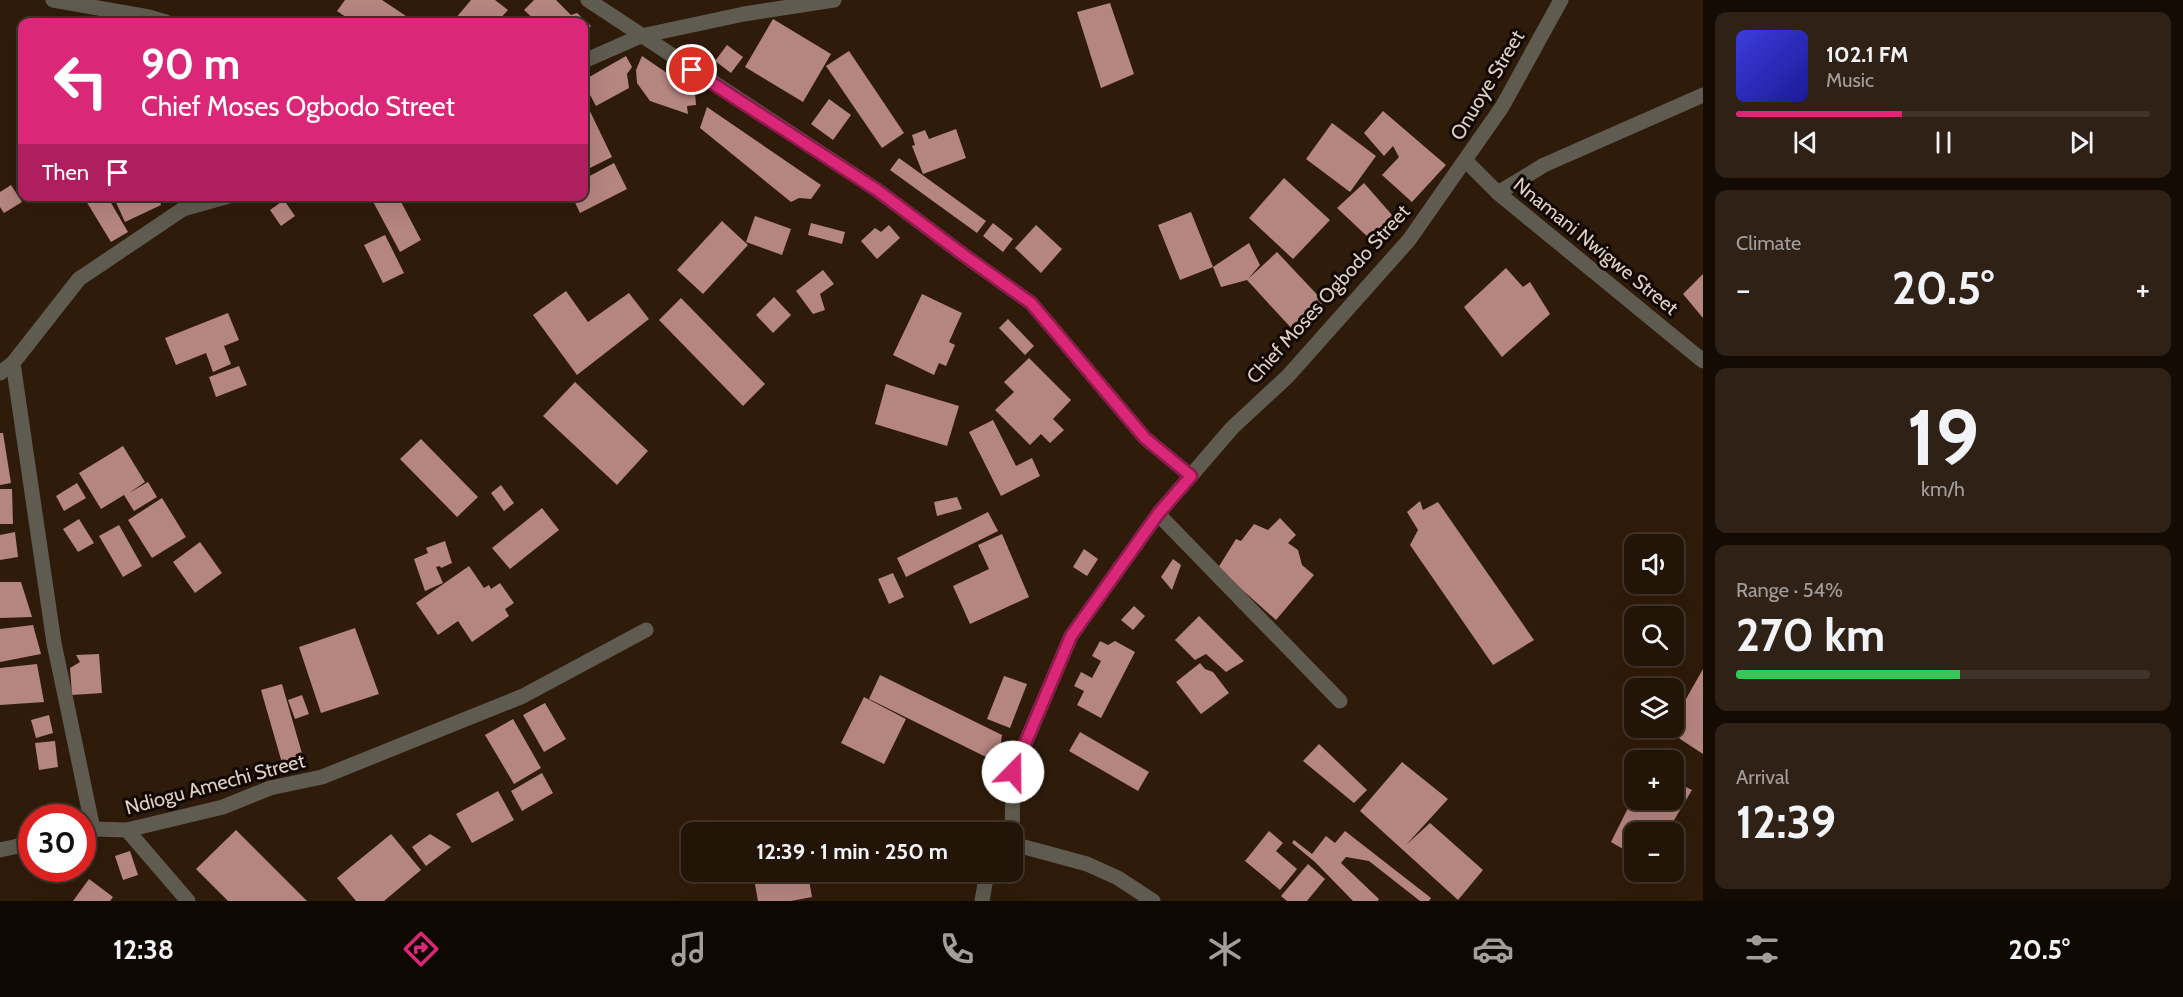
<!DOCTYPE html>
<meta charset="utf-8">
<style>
body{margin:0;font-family:Cabin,sans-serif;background:#2f2116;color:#f1f3f6;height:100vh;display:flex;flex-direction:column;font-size:22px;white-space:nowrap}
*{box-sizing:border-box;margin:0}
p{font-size:20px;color:#a39e9c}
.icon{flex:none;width:33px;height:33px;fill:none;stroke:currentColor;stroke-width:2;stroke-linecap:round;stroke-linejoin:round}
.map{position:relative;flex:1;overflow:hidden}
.sheet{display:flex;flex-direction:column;gap:12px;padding:12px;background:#130b04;width:480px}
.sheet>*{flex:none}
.top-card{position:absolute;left:18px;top:18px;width:570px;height:183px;border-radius:12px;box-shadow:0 6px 24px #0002,0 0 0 2px #403329;background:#db2777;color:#fff;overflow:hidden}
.tools{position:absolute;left:1624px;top:534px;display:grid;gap:12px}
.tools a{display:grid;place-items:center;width:60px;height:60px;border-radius:12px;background:#231408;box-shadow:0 6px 24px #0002,0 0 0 2px #403329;font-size:30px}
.speed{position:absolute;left:18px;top:804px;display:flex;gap:12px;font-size:30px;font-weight:700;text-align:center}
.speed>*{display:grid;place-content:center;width:78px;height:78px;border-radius:50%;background:#231408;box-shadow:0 6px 24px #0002,0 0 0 2px #403329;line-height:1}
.speed .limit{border:9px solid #d22;background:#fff;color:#111}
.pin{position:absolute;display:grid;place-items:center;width:51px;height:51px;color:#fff;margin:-26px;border:3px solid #fff;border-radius:50%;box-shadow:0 2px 6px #0007}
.me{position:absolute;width:66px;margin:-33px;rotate:22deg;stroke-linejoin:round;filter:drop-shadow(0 0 4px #0008)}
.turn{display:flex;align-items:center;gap:21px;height:126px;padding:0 24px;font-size:27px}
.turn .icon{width:78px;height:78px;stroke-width:2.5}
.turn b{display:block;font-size:42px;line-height:51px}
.then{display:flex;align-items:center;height:57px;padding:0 24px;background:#0003;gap:12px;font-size:22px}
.big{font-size:45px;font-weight:800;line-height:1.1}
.sheet .card{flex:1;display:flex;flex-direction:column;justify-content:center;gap:9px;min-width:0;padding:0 21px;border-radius:12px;background:#2f2116}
.sheet .dial{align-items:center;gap:0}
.dial b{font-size:78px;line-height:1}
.song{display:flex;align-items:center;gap:18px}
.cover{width:72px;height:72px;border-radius:9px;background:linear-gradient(135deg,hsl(240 70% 55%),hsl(240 70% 35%))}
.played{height:6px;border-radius:3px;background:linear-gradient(90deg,#db2777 40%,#403329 40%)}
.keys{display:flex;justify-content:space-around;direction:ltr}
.heat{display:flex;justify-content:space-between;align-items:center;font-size:33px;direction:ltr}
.charge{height:9px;border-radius:4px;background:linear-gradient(90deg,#34c759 54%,#403329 0)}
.trip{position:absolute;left:681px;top:822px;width:342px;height:60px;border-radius:12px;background:#231408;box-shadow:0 6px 24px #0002,0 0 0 2px #403329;font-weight:800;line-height:60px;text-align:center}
.dock{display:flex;height:96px;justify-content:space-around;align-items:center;background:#0e0803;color:#a39e9c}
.dock .icon{width:42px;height:42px}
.dock .on{color:#db2777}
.dock b{font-size:27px;color:#f1f3f6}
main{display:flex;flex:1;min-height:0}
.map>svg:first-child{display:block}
</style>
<main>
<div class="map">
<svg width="1703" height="901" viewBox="0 0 1703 901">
<rect width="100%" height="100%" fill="#2f1b0a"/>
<!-- building -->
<g fill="#b58580">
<path d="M345,0H382L415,22H353L337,11Z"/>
<path d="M471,0H495L508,10L497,22H459L455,19Z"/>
<path d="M534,0H556L571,15L577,13L591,26L584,34V22H537L524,10Z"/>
<path d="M1110,3L1134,74L1101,88L1077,12Z"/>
<path d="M773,19L831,54L803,102L745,67Z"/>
<path d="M727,45L743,57L731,73L715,61Z"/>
<path d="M849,51L904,133L882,148L826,66Z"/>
<path d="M626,56L632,67L627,74L629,88L596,106L584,84V80Z"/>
<path d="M642,56L695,92L696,105L687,106L688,114L650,101L637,83L636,70Z"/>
<path d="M829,99L851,115L833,140L811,124Z"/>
<path d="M586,103L612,157L584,171V104Z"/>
<path d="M707,107L821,185L811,199L799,198L791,202L700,128Z"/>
<path d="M1383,111L1446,165L1412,202L1382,175L1399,157L1393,146L1384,156L1364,133Z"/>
<path d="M1332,123L1376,156L1350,192L1306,159Z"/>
<path d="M956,129L966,158L923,174L912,146L915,145L912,135L925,130L929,139Z"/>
<path d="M899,158L986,221L977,233L890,170Z"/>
<path d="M614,163L627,189L580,213L572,196H584V179Z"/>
<path d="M1284,178L1330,220L1293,259L1249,218Z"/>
<path d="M1364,183L1392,215L1371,240L1337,208Z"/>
<path d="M11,185L22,202L4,213L0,207V192Z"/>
<path d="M83,196H107L128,232L111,242Z"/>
<path d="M113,196H170L160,201L161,205L125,222Z"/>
<path d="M370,196H398L421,240L400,252Z"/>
<path d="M284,200L295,216L281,226L270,210Z"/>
<path d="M1191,212L1213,267L1249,243L1260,265L1248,279L1277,252L1325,303L1294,331L1247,280L1221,287L1213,267L1180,280L1158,225Z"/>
<path d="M755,216L791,229L782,255L746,242Z"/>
<path d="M722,221L748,245L703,294L677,270Z"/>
<path d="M811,223L845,232L842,244L808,235Z"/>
<path d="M993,223L1013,239L1003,252L983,236Z"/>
<path d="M889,225L900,238L877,259L861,241L875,228L881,232Z"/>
<path d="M1036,225L1062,249L1041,273L1015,248Z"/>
<path d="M385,235L404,273L383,283L364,245Z"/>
<path d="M1506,268L1523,287L1530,282L1550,314L1502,357L1464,307Z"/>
<path d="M823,270L834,284L820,294L825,310L813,314L796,291Z"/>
<path d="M1703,274V318L1683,294Z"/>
<path d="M566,291L588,322L629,293L649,319L577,375L533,315Z"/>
<path d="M922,294L962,313L949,342L955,345L946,366L939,363L934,375L893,355Z"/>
<path d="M774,297L791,315L773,333L756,315Z"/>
<path d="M681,298L765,384L743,406L659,320Z"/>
<path d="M228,313L239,340L224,346L231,364L213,372L206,353L176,365L165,338Z"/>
<path d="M1008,319L1034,346L1025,355L999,328Z"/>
<path d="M1029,358L1071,400L1053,419L1064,430L1050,443L1041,434L1030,445L995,410L1014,392L1004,382Z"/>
<path d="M239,366L247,385L216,397L209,377Z"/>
<path d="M575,382L648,451L617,485L543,416Z"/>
<path d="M886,384L959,406L947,446L875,424Z"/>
<path d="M993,420L1016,466L1032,458L1040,476L1001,496L969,432Z"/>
<path d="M0,433H3L11,483L0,485Z"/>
<path d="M421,439L478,497L457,517L400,459Z"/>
<path d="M123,446L145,482L129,493L148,482L157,497L134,511L124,495L101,509L79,473Z"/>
<path d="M77,483L86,498L64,511L56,496Z"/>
<path d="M501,485L514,503L504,511L491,493Z"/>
<path d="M0,489H12L13,524H0Z"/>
<path d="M957,497L962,509L937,516L934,502Z"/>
<path d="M162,498L186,537L152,558L128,520Z"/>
<path d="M1420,501L1423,510L1438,502L1534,640L1493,665L1410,545L1418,530L1407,512Z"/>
<path d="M542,508L559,530L510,569L492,548Z"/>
<path d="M988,512L998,531L906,577L897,558Z"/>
<path d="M1280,518L1296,535L1288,543L1298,550L1302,565L1314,575L1276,620L1218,568L1236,539L1241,541L1254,524L1268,530Z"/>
<path d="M79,519L94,543L78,552L63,529Z"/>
<path d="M119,525L142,566L123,577L99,536Z"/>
<path d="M15,532L18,557L0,560V535Z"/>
<path d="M1002,534L1029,597L970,624L953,586L989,569L978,545Z"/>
<path d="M445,541L452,563L441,568L440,566L436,567L443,583L425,591L414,559L428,553L426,548Z"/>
<path d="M200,542L222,573L195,593L173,562Z"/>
<path d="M1084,549L1098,559L1087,576L1073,567Z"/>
<path d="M1173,559L1181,565L1172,590L1161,577Z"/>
<path d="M469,566L484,588L489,585L491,589L500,583L514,603L505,609L509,616L472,642L458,621L438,635L416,603Z"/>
<path d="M893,573L904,597L889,604L878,579Z"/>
<path d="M0,582H21L32,617L0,618Z"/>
<path d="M1134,606L1145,616L1133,630L1121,620Z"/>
<path d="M1199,616L1244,661L1226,672L1206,654L1195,660L1175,640Z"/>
<path d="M33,625L41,654L0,662V629Z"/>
<path d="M355,628L379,694L321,713L299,647Z"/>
<path d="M1100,641L1108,645L1115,641L1135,652L1101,718L1077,705L1084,691L1074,686L1081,672L1092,678L1101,661L1092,656Z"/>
<path d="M99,654L102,693L72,695L70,668L80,662L76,655Z"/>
<path d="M1200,663L1205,669L1213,672L1229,693L1201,714L1176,682Z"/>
<path d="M37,664L44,702L0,705V668Z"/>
<path d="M1703,669V754L1668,731L1670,728H1674V720Z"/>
<path d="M880,675L1002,735L998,763L869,699Z"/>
<path d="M1004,676L1027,684L1010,728L987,719Z"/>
<path d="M282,684L303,757L282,763L261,690Z"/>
<path d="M302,695L309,714L295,719L288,700Z"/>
<path d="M864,697L906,719L884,764L841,743Z"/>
<path d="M545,703L566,739L544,752L523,715Z"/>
<path d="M49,715L53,733L36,738L31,720Z"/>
<path d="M513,719L541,768L514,784L485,735Z"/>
<path d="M1080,732L1149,772L1138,791L1069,751Z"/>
<path d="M55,741L58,767L39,770L35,743Z"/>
<path d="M1319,744L1367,790L1354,803L1303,761Z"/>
<path d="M1402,762L1448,799L1406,845L1430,823L1483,870L1458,900L1360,811Z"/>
<path d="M542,773L553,793L522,811L511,791Z"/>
<path d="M1674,781L1692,790L1667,832H1635V856L1611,842L1635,794V800H1674Z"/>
<path d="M498,791L514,820L472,843L456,814Z"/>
<path d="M236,830L307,901H228L196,869Z"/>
<path d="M1269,831L1283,843L1276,851L1297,869L1280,890L1245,861Z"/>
<path d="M1345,831L1431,898L1429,901H1420L1369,861L1346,857L1341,863L1379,899L1378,901H1353L1315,862L1292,843L1294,840L1312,854L1326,836L1335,843Z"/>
<path d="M391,834L421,870L384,901H356L337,878Z"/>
<path d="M430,834L451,847L426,866L412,847Z"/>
<path d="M130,851L138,875L123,880L115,856Z"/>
<path d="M1308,864L1325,879L1307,901H1287L1281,896Z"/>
<path d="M769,872H823L824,877L809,880L812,897L791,901H758L754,879L770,877Z"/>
<path d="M89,879L113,897L110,901H73Z"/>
</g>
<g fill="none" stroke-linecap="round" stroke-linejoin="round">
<!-- minor -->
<g stroke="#5f5b50" stroke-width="15">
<path d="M53,0L149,17L166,22"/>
<path d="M588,0L877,190L965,256L1031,303L1145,438L1191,476"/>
<path d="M584,61L641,36L744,14L834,0"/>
<path d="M1466,161L1498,193L1703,361"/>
<path d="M1498,193L1544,165L1703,95"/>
<path d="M13,363L54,643L93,829L127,830L223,807L270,788L322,777L523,696L646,630"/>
<path d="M0,373L13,363L79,279L183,209L229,196"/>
<path d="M1158,514L1340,701"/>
<path d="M127,830L188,901"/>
<path d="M1013,844L1087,864L1118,878L1153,901"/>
<path d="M1012,845L1013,772L1071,636L1158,514L1232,428L1288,376L1409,240L1502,107L1561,0"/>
<path d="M0,850L32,843"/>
<path d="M982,901L987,872"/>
</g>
</g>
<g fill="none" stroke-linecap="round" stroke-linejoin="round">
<!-- route casing -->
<g stroke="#8e194d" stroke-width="15">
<path id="route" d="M692,70L877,190L965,256L1031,303L1145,438L1191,476L1158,514L1071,636L1013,772"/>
</g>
<!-- route -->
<use href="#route" stroke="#db2777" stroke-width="10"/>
</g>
<g text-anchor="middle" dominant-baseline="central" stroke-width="6" stroke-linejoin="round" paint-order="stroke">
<!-- street labels -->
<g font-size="20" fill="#ded0c5" stroke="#110803">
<text transform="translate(1487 85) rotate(-59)">Onuoye Street</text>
<text transform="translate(1596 246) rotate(39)">Nnamani Nwigwe Street</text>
<text transform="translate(1328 294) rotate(-48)">Chief Moses Ogbodo Street</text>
<text transform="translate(215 784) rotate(-15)">Ndiogu Amechi Street</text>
</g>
</g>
</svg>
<div class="tools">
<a><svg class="icon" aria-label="sound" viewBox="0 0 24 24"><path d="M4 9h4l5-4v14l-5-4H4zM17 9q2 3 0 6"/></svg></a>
<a><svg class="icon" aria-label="search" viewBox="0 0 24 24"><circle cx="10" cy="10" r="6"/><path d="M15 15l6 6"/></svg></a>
<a><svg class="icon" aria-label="layers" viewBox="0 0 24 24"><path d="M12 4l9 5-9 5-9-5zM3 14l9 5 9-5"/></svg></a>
<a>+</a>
<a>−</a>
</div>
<div class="speed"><div class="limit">30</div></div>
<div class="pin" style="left:692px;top:70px;background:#d93025"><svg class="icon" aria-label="arrive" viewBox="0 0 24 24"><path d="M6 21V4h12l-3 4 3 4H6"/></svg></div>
<svg class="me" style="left:1013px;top:772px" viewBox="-20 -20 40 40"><circle r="19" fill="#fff"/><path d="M0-13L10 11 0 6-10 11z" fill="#db2777"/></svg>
<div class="trip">12:39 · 1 min · 250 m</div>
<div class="top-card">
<div class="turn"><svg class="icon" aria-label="left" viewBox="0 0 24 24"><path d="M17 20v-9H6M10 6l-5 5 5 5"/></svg><div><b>90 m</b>Chief Moses Ogbodo Street</div></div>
<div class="then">Then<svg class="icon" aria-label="arrive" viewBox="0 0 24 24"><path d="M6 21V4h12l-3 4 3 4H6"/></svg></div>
</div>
</div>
<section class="sheet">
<div class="card">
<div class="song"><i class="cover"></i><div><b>102.1 FM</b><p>Music</p></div></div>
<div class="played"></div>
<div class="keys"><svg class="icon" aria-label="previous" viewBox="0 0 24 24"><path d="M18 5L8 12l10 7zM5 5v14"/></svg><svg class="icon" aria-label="pause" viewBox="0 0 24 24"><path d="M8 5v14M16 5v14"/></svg><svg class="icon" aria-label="next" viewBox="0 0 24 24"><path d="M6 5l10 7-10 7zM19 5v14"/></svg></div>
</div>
<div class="card"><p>Climate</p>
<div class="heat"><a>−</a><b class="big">20.5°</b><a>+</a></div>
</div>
<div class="card dial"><b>19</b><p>km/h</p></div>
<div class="card"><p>Range · 54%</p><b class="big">270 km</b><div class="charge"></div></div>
<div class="card"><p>Arrival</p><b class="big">12:39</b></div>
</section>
</main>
<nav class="dock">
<b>12:38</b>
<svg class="icon on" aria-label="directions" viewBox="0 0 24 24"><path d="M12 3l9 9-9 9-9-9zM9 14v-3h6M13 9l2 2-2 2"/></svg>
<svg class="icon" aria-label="music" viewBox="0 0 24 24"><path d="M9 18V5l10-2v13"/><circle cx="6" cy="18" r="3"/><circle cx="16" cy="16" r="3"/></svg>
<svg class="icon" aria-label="phone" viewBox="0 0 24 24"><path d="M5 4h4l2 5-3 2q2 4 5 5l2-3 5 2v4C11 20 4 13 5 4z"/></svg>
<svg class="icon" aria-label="climate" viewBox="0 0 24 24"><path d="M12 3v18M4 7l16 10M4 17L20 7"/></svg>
<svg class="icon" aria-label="car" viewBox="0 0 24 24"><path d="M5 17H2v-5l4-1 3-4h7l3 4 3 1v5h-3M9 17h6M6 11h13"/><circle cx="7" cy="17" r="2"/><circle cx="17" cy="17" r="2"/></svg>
<svg class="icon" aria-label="filters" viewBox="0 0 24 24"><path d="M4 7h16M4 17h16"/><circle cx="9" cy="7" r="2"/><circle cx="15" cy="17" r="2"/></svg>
<b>20.5°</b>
</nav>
